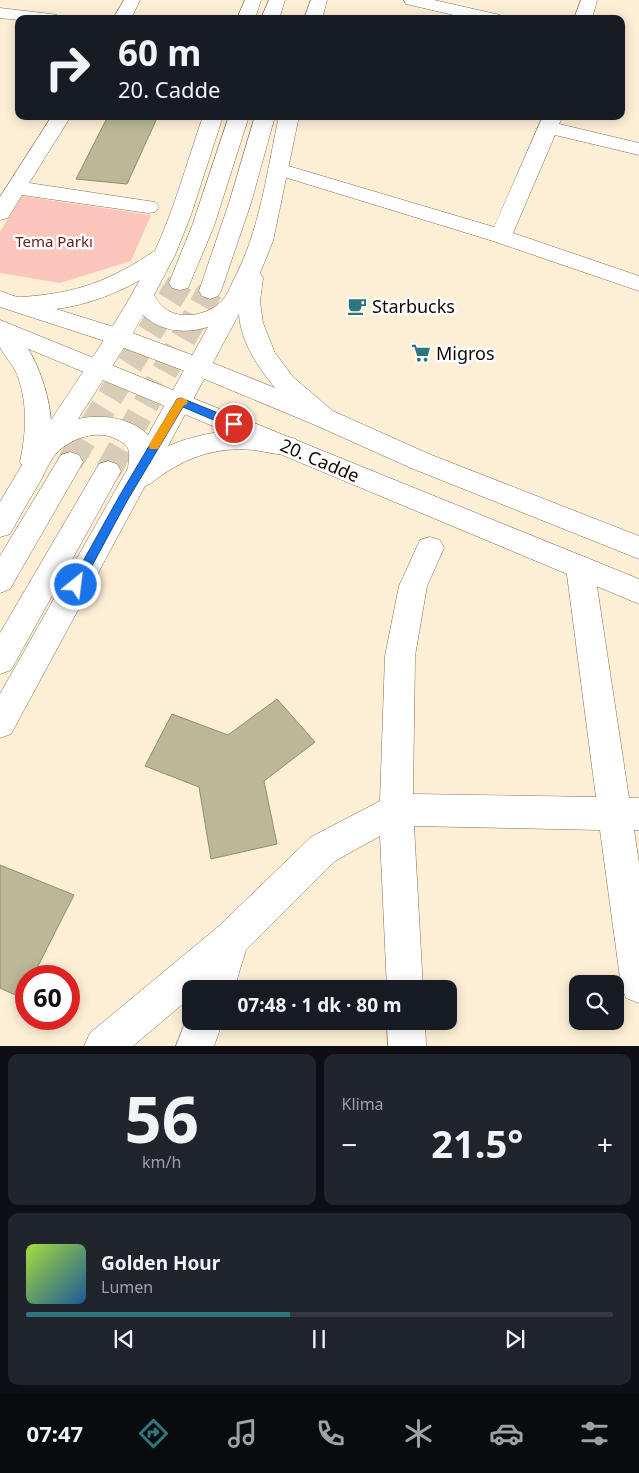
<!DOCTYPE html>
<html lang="tr">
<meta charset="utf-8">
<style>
body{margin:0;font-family:"Noto Sans",sans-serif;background:#20242c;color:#f1f3f6;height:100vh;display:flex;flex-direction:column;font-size:19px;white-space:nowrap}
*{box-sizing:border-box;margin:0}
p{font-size:16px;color:#9ea1a6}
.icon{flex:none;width:28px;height:28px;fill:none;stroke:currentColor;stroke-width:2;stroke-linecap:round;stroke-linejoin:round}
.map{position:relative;height:1046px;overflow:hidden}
.panel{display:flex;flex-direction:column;gap:8px;padding:8px;background:#0d0f14;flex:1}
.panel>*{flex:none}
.hud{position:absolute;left:15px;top:15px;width:610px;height:105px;border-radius:10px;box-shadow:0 2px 12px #0003;background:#171b24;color:#f1f3f6;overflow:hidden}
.fabs{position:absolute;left:569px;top:975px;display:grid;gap:10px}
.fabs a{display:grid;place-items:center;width:55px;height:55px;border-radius:10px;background:#171b24;box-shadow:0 2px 12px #0003;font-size:25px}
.speed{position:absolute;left:15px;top:965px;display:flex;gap:10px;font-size:25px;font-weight:700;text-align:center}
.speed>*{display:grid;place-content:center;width:65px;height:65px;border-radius:50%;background:#171b24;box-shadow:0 2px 12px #0003;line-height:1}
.speed .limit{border:8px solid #d22;background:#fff;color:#111}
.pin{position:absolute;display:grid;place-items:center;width:42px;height:42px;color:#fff;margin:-21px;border:2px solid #fff;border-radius:50%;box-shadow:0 1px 5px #0007}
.me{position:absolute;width:55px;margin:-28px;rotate:29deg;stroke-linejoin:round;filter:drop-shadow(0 0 4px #0008)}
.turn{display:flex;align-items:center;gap:18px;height:105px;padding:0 20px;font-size:22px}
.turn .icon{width:65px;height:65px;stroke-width:2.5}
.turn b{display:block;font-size:35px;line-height:42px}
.big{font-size:38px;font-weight:700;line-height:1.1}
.panel .tile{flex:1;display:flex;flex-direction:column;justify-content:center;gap:8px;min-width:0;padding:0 18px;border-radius:10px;background:#20242c}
.panel .dial{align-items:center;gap:0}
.dial b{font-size:65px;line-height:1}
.song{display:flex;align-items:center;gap:15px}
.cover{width:60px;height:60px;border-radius:8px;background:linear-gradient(135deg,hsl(80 70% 55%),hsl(210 70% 35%))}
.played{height:5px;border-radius:2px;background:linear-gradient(90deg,#2d777c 45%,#363941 45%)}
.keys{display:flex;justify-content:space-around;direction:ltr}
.heat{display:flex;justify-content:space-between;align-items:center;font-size:28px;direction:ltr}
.panel .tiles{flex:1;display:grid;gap:8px;grid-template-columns:1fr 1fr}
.tile:last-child{grid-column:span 2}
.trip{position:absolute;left:182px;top:980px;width:275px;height:50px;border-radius:10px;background:#171b24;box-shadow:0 2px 12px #0003;font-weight:700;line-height:50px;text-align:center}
.dock{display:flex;height:80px;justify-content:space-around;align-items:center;background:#090b0e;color:#9ea1a6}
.dock .icon{width:35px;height:35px}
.dock .selected{color:#2d777c}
.dock b{font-size:22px;color:#f1f3f6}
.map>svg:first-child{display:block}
</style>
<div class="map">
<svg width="639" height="1046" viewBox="0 0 639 1046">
<rect width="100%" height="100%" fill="#fdeed6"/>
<!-- green -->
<path fill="#fcc5bc" d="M22,196L151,215L131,261L60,283L0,273V232Z"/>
<!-- building -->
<g fill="#bab897" stroke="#908d6e">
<path d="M108,116H158L127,184L76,179Z"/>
<path d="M277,699L315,742L264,781L277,844L211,859L199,787L145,766L172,714L228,735Z"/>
<path d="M0,865L74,895L33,976H26V989L22,998L0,988Z"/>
</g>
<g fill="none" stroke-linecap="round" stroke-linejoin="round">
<!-- primary-tunnel -->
<g stroke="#d9ccb6" stroke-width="26" stroke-dasharray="26 12" stroke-linecap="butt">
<path d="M70,462L180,283"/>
<path d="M108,471L210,291"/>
</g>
<!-- minor casing -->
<g stroke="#817056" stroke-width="1">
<g id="minor">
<path d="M124,0H140L131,19H113Z"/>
<path d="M404,0H434L500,15L502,19H471L406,4Z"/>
<path d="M581,0H597L592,19H574Z"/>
<path d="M0,8L51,14L57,15L59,19H19V20L0,18Z"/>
<path d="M52,116H71L29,183L148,201L155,202L159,207L155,212L148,213L22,195L8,218L0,220V197Z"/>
<path d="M543,116H563L559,124L639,143V155L555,135L513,233L639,276V291L493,241L271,173L268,169L271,165L278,163L285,165L494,227Z"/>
<path d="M430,537L440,540L444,548L427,586L415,656L413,794L596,797L566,567L570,559L580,555L590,559L594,567L629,798H639V830H634L639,863V1003L626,998L621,985L600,830L414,826L423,989H387L380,836L335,861L246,950L234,989H191V997L133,1046H84L90,1033L219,926L311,837L380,801L385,656L399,586L420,540Z"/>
<path d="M191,1008V1021H223L214,1046H176Z"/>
<path d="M387,1021H425L426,1046H388Z"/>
</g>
</g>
<!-- tertiary casing -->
<g stroke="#817056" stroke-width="1">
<g id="tertiary">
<path d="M164,248L172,250L175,255L172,260C136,285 100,303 56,309L127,331L208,361L333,411L429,454L639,536V559L411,468L315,425L190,373L111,343L0,307V291C7,293 16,298 22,297C78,293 110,281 156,250Z"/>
<path d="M0,320L639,579V604L0,337Z"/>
</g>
</g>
<!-- secondary casing -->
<g stroke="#817056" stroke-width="1">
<path id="secondary" d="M245,0H261L255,19H237Z"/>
</g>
<!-- primary casing -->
<g stroke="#817056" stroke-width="1">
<g id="primary">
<path d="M269,0H285L279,19H261Z"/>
<path d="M311,0H327L322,19H304Z"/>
<path d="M203,116H223L191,215L175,255L154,295C162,310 173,316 191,315C202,314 214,309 222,301C227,296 230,288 233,281C260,231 267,171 279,116H299L273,241L260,273L263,278L260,302L263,323L275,353L293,377L333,411L337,418L333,425C329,426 326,427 322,427C300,423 262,374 252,355C245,342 240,329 239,314L168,446C210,429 252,425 296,439L300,446L296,453C283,457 268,452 254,450C214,446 181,459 150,484L145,486L11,734L0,738V694L128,468C130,451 132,446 114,438C94,429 67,440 54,456C49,463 45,472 41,480C30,498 20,516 10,534L0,537V502L22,465L20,462C26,433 28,406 18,377C14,365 4,356 0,347C0,342 0,330 0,324C31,333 49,391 51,420C87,366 124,313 153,255C174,211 187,162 203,116ZM143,315C161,332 185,334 208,327L148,435C130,417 101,414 78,419L127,343Z"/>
<path d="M229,116H249L214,226L188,288L180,290L172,288L169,283L192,226Z"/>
<path d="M255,116H275L251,203L221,291L218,296L210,299L202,296L199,291L229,203Z"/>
<path d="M70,452L79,455L83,462L10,589L0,593V556L61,455Z"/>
<path d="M108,461L117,464L121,471L11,670L0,674V633L99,464Z"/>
</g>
</g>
<!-- minor -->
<use href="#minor" fill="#fff" fill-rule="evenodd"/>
<!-- tertiary -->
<use href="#tertiary" fill="#fff" fill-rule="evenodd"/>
<!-- secondary -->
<use href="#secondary" fill="#fff" fill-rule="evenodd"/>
<!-- primary -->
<use href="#primary" fill="#fff" fill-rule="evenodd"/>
</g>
<!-- route -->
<path fill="#1a73e8" stroke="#114b97" d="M181,398L238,421L239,424L234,428L230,427L183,407L127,501L80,588H72L70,585L72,581L120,495L177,399Z"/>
<!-- slow -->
<path fill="#f59e0b" d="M181,398L186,399L188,402L186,405H184L158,449H150L149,446L150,443L177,399Z"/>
<!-- icons -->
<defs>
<g id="cafe-bare" transform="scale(1.5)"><path d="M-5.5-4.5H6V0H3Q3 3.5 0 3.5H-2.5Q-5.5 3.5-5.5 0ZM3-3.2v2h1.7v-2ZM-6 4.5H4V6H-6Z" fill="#2d777c" stroke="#fdfdfd" stroke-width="2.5" paint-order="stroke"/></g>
<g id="supermarket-bare" transform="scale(1.5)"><path d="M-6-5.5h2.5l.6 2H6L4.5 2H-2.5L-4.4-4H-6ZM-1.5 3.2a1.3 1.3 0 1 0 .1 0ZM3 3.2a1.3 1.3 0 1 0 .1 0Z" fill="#2d777c" stroke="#fdfdfd" stroke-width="2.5" paint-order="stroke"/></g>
</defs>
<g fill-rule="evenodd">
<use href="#cafe-bare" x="357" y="306"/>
<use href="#supermarket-bare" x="421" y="353"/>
</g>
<g text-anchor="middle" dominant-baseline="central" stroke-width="5" stroke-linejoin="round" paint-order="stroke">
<!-- far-park labels -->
<g font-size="15" fill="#6a1d14" stroke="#fdfdfd">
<text x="54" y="241">Tema Parkı</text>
</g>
<!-- poi labels -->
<g font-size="18" fill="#100a03" stroke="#fdfdfd" text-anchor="start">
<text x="372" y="306">Starbucks</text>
<text x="436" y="353">Migros</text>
</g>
<!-- street labels -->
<g font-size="18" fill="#100a03" stroke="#fdfdfd">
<text transform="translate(320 460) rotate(23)">20. Cadde</text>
</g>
</g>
</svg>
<div class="fabs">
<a><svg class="icon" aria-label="search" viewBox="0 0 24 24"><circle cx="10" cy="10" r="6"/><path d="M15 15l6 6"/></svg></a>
</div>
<div class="speed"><div class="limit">60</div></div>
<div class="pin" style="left:234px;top:424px;background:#d93025"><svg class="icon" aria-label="arrive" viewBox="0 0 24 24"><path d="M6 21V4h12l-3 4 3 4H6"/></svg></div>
<svg class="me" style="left:76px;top:585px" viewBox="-20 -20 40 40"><circle r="17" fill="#1a73e8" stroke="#fff" stroke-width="3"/><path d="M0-11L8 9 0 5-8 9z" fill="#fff"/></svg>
<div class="trip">07:48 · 1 dk · 80 m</div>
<div class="hud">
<div class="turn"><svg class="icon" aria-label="right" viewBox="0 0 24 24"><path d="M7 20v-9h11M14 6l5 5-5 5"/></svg><div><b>60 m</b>20. Cadde</div></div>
</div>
</div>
<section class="panel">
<div class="tiles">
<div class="tile dial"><b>56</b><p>km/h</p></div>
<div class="tile"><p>Klima</p>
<div class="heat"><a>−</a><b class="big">21.5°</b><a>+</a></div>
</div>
<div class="tile">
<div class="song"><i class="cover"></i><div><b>Golden Hour</b><p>Lumen</p></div></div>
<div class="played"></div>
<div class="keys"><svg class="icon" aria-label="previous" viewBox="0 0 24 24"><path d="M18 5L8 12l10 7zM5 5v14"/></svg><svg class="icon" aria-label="pause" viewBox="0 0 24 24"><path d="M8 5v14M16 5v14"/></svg><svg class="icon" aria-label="next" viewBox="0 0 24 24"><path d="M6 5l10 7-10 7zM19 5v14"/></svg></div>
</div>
</div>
</section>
<nav class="dock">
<b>07:47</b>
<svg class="icon selected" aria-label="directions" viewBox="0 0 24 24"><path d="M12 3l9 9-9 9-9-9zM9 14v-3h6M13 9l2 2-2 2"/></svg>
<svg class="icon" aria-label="music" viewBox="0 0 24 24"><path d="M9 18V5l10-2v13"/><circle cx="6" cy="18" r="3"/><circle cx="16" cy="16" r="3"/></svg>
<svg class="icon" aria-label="phone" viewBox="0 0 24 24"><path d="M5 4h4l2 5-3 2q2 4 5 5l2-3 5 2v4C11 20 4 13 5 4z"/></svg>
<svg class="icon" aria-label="climate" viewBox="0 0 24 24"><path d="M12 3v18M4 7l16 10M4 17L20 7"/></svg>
<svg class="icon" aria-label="car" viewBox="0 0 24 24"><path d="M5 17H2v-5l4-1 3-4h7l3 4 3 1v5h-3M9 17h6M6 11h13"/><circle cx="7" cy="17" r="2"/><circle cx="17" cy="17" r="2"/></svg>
<svg class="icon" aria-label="filters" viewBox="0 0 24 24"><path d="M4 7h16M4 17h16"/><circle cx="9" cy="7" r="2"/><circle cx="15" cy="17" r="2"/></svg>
</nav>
